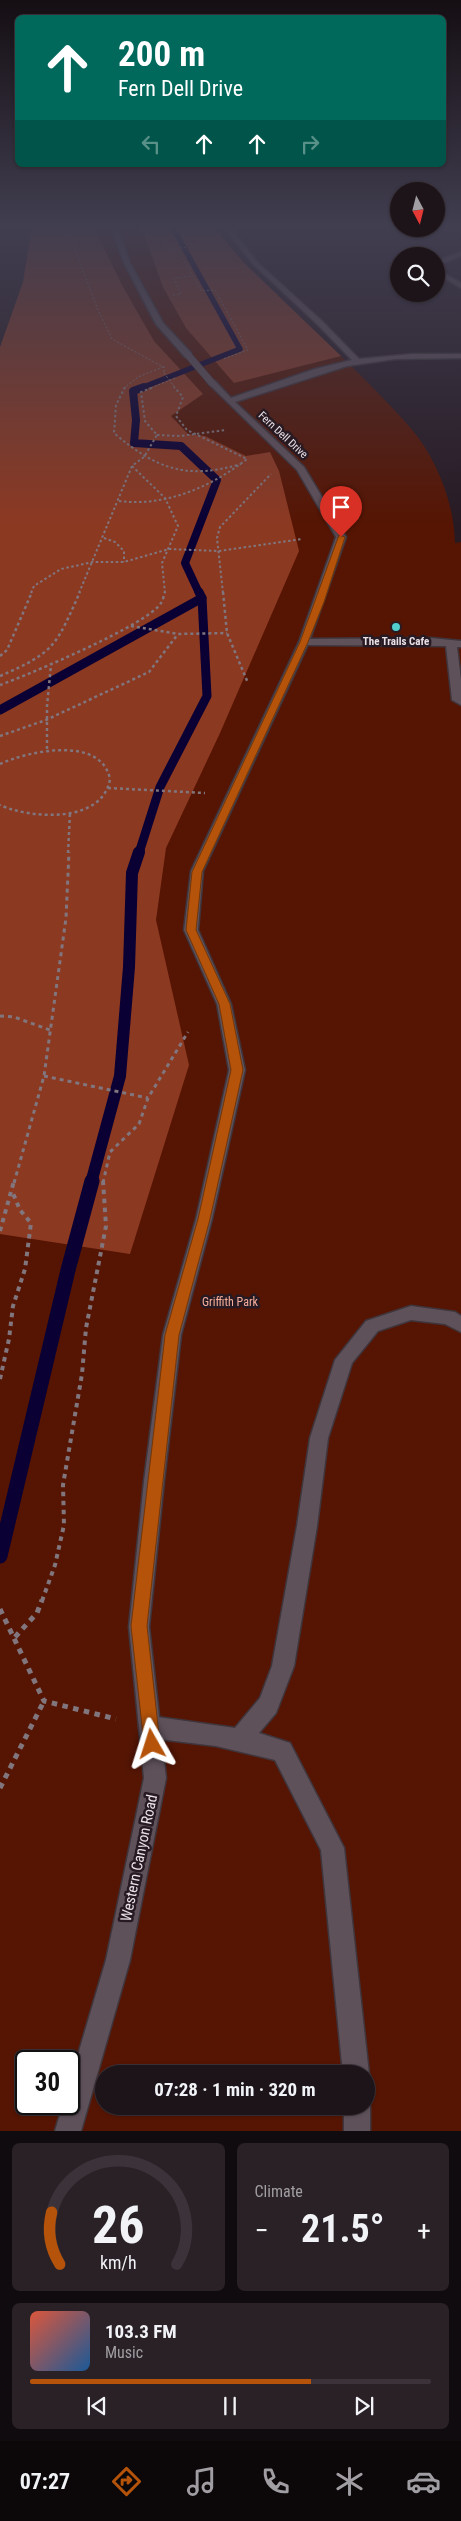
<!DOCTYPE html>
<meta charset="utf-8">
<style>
body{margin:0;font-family:"Roboto Condensed",sans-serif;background:#2a2127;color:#f1f3f6;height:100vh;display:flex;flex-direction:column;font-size:19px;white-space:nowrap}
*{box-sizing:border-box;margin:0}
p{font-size:16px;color:#a09ea2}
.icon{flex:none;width:28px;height:28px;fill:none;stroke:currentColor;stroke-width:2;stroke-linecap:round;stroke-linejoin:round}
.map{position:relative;height:2131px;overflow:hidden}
.side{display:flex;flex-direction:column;gap:12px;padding:12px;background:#100b0e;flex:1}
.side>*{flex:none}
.hud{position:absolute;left:15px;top:15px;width:431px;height:152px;border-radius:8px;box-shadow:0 1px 4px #0004,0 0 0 1px #3b3339;background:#00695c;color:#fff;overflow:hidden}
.needle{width:32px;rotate:173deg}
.tools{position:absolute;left:390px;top:182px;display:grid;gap:10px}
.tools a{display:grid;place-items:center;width:55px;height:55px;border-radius:50%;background:#1d141a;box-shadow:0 1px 4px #0004,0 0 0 1px #3b3339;font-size:25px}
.speed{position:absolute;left:15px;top:2050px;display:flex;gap:10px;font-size:25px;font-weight:700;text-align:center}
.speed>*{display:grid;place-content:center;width:65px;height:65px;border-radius:50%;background:#1d141a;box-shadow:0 1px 4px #0004,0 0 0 1px #3b3339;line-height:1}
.speed .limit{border:2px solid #111;border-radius:8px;background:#fff;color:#111}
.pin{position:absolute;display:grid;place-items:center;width:42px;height:42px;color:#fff;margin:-51px -21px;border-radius:50% 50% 50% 0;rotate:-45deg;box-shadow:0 0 5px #0007}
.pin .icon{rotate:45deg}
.me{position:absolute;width:55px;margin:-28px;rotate:354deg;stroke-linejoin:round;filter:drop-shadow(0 0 4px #0008)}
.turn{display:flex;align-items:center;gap:18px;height:105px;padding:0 20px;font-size:22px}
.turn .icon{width:65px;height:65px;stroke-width:2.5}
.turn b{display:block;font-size:35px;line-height:42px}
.lanes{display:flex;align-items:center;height:48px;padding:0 20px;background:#0003;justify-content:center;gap:25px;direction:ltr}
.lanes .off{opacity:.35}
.big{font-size:38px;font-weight:700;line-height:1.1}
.side .tile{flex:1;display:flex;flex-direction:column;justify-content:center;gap:8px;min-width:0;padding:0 18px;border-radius:8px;background:#2a2127}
.side .dial{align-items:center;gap:0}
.dial svg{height:130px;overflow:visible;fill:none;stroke:#3b3339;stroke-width:7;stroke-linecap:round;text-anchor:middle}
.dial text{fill:#f1f3f6;stroke:none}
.song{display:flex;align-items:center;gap:15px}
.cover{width:60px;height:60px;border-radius:8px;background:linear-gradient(135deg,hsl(10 70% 55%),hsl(210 70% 35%))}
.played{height:5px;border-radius:2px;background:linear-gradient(90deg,#b45309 70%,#3b3339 70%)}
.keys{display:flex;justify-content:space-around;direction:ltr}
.heat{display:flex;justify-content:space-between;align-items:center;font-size:28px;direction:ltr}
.side .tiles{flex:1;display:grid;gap:12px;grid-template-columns:1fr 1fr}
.tile:last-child{grid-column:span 2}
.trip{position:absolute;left:95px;top:2065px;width:280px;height:50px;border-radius:25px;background:#1d141a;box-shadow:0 1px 4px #0004,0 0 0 1px #3b3339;font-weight:700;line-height:50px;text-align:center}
.dock{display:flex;height:80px;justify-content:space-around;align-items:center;background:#0c080a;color:#a09ea2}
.dock .icon{width:35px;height:35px}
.dock .current{color:#b45309}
.dock b{font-size:22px;color:#f1f3f6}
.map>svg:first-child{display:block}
</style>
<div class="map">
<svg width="461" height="2131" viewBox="0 0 461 2131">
<rect width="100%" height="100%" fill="#271a23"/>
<!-- green -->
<path fill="#561503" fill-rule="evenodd" d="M56,226H213C261,289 325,337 379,394C397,413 418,433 430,456C445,483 454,512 455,543L461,542V2131H0V474ZM26,2061H69V2104H26ZM104,2074H366V2106H104Z"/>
<!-- forest -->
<g fill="#8c3922">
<path d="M32,226H93L123,287L154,341L203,394L171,416L188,434L205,436L246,456L270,452L279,471L299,551L220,733L166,848L156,920L189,1065L130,1254L0,1234V347L23,282Z"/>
<path d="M141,226H213L244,263L341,356L234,383L186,328L163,287Z"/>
</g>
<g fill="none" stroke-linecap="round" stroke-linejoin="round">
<!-- stream-far4 -->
<path stroke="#0a0033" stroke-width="5.5" d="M141,388L240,349L172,226"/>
<!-- stream-far3 -->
<path stroke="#0a0033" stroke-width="8" d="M144,387L133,391L136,420L134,443L181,446L217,480L185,563L199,593"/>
<!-- stream-far2 -->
<g stroke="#0a0033" stroke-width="9">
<path d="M0,710L202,598"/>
<path d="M139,853L160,787L207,696L202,598L199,592"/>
</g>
<!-- stream-far1 -->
<path stroke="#0a0033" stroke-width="12" d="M91,1183L120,1076L129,967L132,873L139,852"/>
<!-- stream -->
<path stroke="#0a0033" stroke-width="15" d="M0,1556L68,1270L92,1181"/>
<!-- lane casing -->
<g stroke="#3f353c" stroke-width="3">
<g id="lane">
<path d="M431,638L461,641V647H457L461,680V705L452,700L446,646L304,645L299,642L304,639Z"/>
<path d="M411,1306L455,1312L461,1316V1332L445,1324L411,1320L378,1331L352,1363L328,1438L317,1526L294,1666L276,1713L259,1733L290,1743L344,1848L369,2074L366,2080V2074H343L321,1850L275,1760L216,1746L150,1738L142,1735L139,1727L142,1719L150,1716L235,1728L260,1698L272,1666L297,1526L310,1438L335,1360L366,1321Z"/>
<path d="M366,2097L370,2106V2131H344V2106H366Z"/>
</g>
</g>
<!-- street casing -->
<g stroke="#3f353c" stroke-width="3">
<g id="street">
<path d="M111,226H117L130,263L163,323L191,353V357H185L156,324L124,263Z"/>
<path d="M223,226H229L258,263L322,321L359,359L412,354H461V358L395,359L347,366L235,402L304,467L346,537L309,642L203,871L198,930L231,1004L245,1070L212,1219L181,1335L164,1481L149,1627L166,1778L130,1960L81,2131H55L63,2104H69V2085L106,1960L144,1778L129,1627L144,1481L163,1335L196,1219L229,1070L217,1004L184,930L191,871L299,642L336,537L297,470L208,383L215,381L231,398L315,369L352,360L317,324L254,265Z"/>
<path d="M436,226L461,228V232L436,228Z"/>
<path d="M461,252V256L439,265L443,273L461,283V288L436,273V261Z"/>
</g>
</g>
<!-- path-far5 -->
<g stroke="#81767d" stroke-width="1" stroke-dasharray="2 2" stroke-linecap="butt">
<path d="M66,226L98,310L112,339L163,367L138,377L124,388"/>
<path d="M180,226L193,247L177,248L201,291L215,290L248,350L223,359"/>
<path d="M154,230L169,248H177"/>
<path d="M142,231L154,230L155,226"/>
<path d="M173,295L181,294L174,278L192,276"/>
<path d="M164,366V373"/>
<path d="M173,385L175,388"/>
<path d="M151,388L175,378"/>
</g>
<!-- path-far4 -->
<g stroke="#81767d" stroke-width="2" stroke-dasharray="2.5 2.5" stroke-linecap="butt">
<path d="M125,387L116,405L114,433C156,469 187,480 241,464"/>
<path d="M157,435L180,436L226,430"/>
<path d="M132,466L165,498L178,526L162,563L165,593"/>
<path d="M119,501C165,507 211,487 247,459L187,430L176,416L183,397L174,387"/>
<path d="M104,538L115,542L124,551V562"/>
<path d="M31,593L34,586L61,569L93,562H124L169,549L219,551L302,539"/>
<path d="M79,593L132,466L144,457L157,435L145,421L141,392L154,387"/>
<path d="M223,593L217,538L220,527L271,474"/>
</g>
<!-- path-far3 -->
<g stroke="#81767d" stroke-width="2.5" stroke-dasharray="3 3" stroke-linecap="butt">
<path d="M223,592L227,633L248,683"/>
<path d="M131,626L178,634L227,633"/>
<path d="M0,656L7,650L32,592"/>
<path d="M0,676C56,652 56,645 80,592"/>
<path d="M0,685C28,675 149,624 161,603C163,600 164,595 165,592"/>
<path d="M0,736L46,720L149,672L178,634"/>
<path d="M47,749V706L51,665"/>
<path d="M0,764C28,751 101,735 110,779C103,824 30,819 0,805"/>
<path d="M108,788L205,793"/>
<path d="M68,853L70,813"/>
</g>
<!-- path-far2 -->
<g stroke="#81767d" stroke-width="3" stroke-dasharray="4 4" stroke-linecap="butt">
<path d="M0,1016L14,1017L50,1030"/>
<path d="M44,1076L148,1098"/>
<path d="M14,1183L44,1076L66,918L69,852"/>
<path d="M103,1183L110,1152L139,1124L148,1098L188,1032"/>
</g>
<!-- path-far1 -->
<g stroke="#81767d" stroke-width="4" stroke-dasharray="4.5 4.5" stroke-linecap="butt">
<path d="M0,1231L14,1181"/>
<path d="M0,1379L9,1339L13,1306L25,1269L31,1223L20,1210L12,1191"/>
<path d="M42,1601L55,1565L64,1525L63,1485L82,1374L86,1328L106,1226L103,1181"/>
</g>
<!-- path -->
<g stroke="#81767d" stroke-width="5" stroke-dasharray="5.5 5.5" stroke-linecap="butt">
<path d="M0,1609L44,1701L116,1719"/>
<path d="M15,1637L37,1613L42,1600"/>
<path d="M0,1788L44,1701"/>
</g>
<!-- lane -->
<use href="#lane" fill="#5f515a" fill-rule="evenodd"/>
<!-- street -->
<use href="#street" fill="#5f515a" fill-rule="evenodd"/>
<!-- street-bridge casing -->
<g stroke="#3f353c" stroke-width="8" stroke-linecap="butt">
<path id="street-bridge" d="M188,355L212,383"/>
</g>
<!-- path-bridge -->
<path stroke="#81767d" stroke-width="1" stroke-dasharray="2 2" stroke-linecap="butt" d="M164,373L173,385"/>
<!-- street-bridge -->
<use href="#street-bridge" stroke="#5f515a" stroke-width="7"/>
</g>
<!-- sky -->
<linearGradient id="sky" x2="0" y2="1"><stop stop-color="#150e13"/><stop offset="0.43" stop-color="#413e50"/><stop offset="1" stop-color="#413e50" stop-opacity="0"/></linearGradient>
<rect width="461" height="524" fill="url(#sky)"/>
<!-- route -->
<path fill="#b45309" stroke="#753606" d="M339,535L345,537L324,602L308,642L202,872L196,930L230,1004L243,1070L210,1219L179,1335L177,1353L147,1626L160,1744L158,1750L152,1753L146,1750L144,1744L131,1626L163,1353L165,1335L198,1219L231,1070L219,1004L186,930L192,872L300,642Z"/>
<!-- markers -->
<circle fill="#53cdcb" stroke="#271a23" stroke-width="2" cx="396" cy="627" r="5"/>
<g text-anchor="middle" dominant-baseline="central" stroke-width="5" stroke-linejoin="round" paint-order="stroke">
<!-- far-street labels -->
<g font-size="11" fill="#eae1e7" stroke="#271a23">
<text transform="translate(283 435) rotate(43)">Fern Dell Drive</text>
</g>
<!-- far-poi labels -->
<g font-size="11" font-weight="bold" fill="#eae1e7" stroke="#271a23">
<text x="396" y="641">The Trails Cafe</text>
</g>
<!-- park labels -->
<g font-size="12" fill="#f5ad99" stroke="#271a23">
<text x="230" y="1302">Griffith Park</text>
</g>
<!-- near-street labels -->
<g font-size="15" fill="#eae1e7" stroke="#271a23">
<text transform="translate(139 1858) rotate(-78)">Western Canyon Road</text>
</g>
</g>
</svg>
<div class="tools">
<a><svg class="needle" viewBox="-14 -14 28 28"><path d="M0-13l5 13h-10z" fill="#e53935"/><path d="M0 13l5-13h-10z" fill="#a09ea2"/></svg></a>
<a><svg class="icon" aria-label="search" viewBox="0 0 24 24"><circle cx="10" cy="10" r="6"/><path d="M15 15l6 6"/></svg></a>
</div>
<div class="speed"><div class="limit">30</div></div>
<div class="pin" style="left:341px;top:537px;background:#d93025"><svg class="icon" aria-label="arrive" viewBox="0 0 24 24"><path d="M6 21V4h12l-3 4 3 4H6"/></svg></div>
<svg class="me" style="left:152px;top:1744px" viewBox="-20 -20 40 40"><path d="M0-17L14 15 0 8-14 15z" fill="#b45309" stroke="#fff" stroke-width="4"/></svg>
<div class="trip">07:28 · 1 min · 320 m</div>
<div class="hud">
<div class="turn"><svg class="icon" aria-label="ahead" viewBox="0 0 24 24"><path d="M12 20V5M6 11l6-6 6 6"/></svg><div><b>200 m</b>Fern Dell Drive</div></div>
<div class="lanes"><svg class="icon off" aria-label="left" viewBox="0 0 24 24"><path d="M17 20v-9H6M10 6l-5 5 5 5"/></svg><svg class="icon" aria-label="ahead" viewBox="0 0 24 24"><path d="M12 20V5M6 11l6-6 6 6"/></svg><svg class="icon" aria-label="ahead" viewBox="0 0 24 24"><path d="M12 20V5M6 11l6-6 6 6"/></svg><svg class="icon off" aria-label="right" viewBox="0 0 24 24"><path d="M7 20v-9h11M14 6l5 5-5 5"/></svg></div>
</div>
</div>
<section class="side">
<div class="tiles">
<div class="tile dial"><svg viewBox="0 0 100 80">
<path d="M14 69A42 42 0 1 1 86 69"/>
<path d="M14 69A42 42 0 0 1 9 37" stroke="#b45309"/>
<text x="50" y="56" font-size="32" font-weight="700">26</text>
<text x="50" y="72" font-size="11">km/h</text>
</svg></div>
<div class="tile"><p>Climate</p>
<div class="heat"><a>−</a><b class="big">21.5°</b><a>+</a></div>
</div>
<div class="tile">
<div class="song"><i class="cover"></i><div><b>103.3 FM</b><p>Music</p></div></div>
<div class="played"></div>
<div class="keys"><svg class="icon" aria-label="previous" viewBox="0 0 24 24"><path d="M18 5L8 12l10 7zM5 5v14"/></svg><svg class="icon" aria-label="pause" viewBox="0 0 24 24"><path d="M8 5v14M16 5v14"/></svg><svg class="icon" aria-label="next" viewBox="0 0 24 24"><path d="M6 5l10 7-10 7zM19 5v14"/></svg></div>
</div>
</div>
</section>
<nav class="dock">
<b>07:27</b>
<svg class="icon current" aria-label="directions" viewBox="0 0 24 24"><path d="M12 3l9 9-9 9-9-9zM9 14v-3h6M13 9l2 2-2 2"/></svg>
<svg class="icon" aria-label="music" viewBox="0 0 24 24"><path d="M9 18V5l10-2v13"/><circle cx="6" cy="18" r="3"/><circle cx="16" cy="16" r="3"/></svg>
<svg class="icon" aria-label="phone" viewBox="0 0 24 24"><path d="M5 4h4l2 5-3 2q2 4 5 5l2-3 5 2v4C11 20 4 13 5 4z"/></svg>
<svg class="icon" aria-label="climate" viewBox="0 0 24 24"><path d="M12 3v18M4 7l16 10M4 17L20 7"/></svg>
<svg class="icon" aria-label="car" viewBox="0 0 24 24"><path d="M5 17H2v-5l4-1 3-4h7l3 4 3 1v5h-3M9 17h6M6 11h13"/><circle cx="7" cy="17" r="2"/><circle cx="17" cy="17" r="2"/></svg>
</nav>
